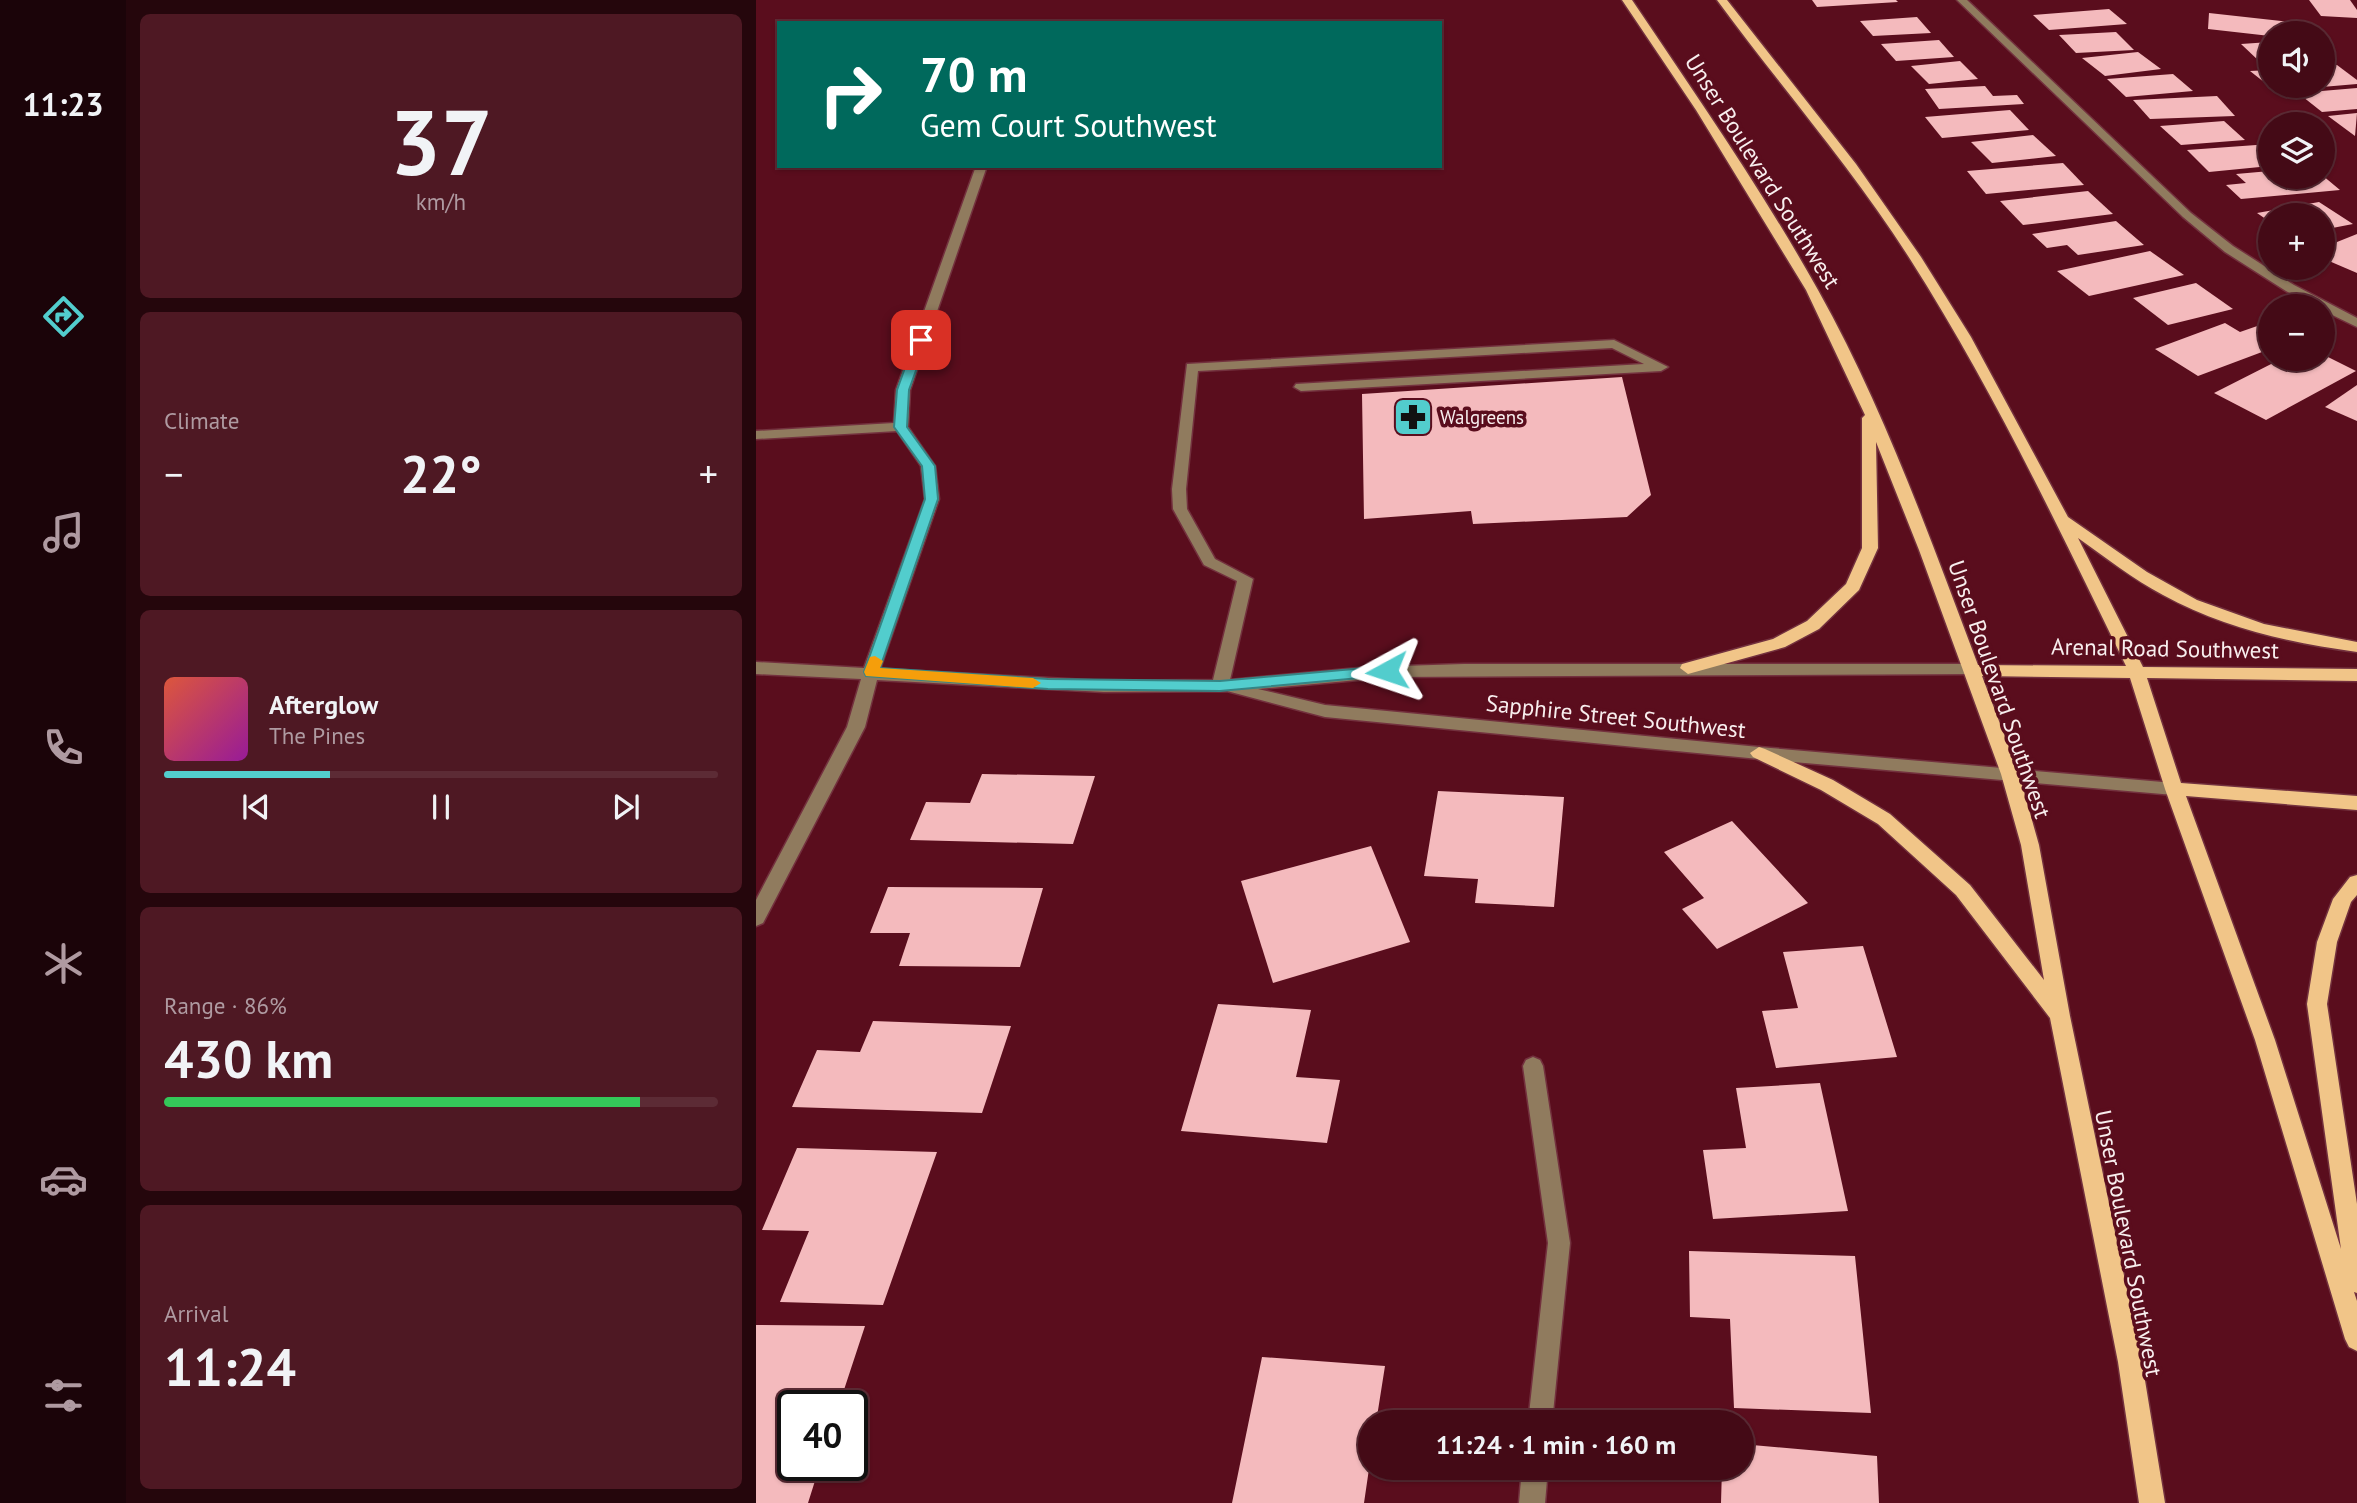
<!DOCTYPE html>
<meta charset="utf-8">
<style>
body{margin:0;font-family:"PT Sans",sans-serif;background:#4e1823;color:#f1f3f6;height:100vh;display:flex;flex-direction:column;font-size:26px;white-space:nowrap}
*{box-sizing:border-box;margin:0}
p{font-size:23px;color:#af9aa1}
.icon{flex:none;width:38px;height:38px;fill:none;stroke:currentColor;stroke-width:2;stroke-linecap:round;stroke-linejoin:round}
.map{position:relative;flex:1;overflow:hidden}
.panel{display:flex;flex-direction:column;gap:14px;padding:14px;background:#25060c;width:630px}
.panel>*{flex:none}
.top-card{position:absolute;left:21px;top:21px;width:665px;height:147px;border-radius:0px;box-shadow:0 2px 5px #0004,0 0 0 2px #5c2b35;background:#00695c;color:#fff;overflow:hidden}
.buttons{position:absolute;left:1502px;top:21px;display:grid;gap:14px}
.buttons a{display:grid;place-items:center;width:77px;height:77px;border-radius:50%;background:#440a16;box-shadow:0 2px 5px #0004,0 0 0 2px #5c2b35;font-size:35px}
.speed{position:absolute;left:21px;top:1390px;display:flex;gap:14px;font-size:35px;font-weight:700;text-align:center}
.speed>*{display:grid;place-content:center;width:91px;height:91px;border-radius:50%;background:#440a16;box-shadow:0 2px 5px #0004,0 0 0 2px #5c2b35;line-height:1}
.speed .limit{border:4px solid #111;border-radius:10px;background:#fff;color:#111}
.pin{position:absolute;display:grid;place-items:center;width:60px;height:60px;color:#fff;margin:-30px;border-radius:14px;box-shadow:0 4px 10px #0006}
.me{position:absolute;width:77px;margin:-38px;rotate:265deg;stroke-linejoin:round;filter:drop-shadow(0 0 5px #0008)}
.turn{display:flex;align-items:center;gap:24px;height:147px;padding:0 28px;font-size:32px}
.turn .icon{width:91px;height:91px;stroke-width:2.5}
.turn b{display:block;font-size:49px;line-height:60px}
.big{font-size:52px;font-weight:800;line-height:1.1}
.panel .widget{flex:1;display:flex;flex-direction:column;justify-content:center;gap:10px;min-width:0;padding:0 24px;border-radius:10px;background:#4e1823}
.panel .dial{align-items:center;gap:0}
.dial b{font-size:91px;line-height:1}
.song{display:flex;align-items:center;gap:21px}
.cover{width:84px;height:84px;border-radius:10px;background:linear-gradient(135deg,hsl(10 70% 55%),hsl(300 70% 35%))}
.played{height:7px;border-radius:4px;background:linear-gradient(90deg,#52cdcd 30%,#5c2b35 30%)}
.keys{display:flex;justify-content:space-around;direction:ltr}
.heat{display:flex;justify-content:space-between;align-items:center;font-size:38px;direction:ltr}
.charge{height:10px;border-radius:5px;background:linear-gradient(90deg,#34c759 86%,#5c2b35 0)}
.trip{position:absolute;left:602px;top:1410px;width:396px;height:70px;border-radius:35px;background:#440a16;box-shadow:0 2px 5px #0004,0 0 0 2px #5c2b35;font-weight:800;line-height:70px;text-align:center}
main{display:flex;flex:1;min-height:0}
.tab-bar{display:flex;flex-direction:column;width:126px;justify-content:space-around;align-items:center;background:#1b0409;color:#af9aa1}
.tab-bar .icon{width:49px;height:49px}
.tab-bar .on{color:#52cdcd}
.tab-bar b{font-size:32px;color:#f1f3f6}
.map>svg:first-child{display:block}
</style>
<main>
<nav class="tab-bar">
<b>11:23</b>
<svg class="icon on" aria-label="directions" viewBox="0 0 24 24"><path d="M12 3l9 9-9 9-9-9zM9 14v-3h6M13 9l2 2-2 2"/></svg>
<svg class="icon" aria-label="music" viewBox="0 0 24 24"><path d="M9 18V5l10-2v13"/><circle cx="6" cy="18" r="3"/><circle cx="16" cy="16" r="3"/></svg>
<svg class="icon" aria-label="phone" viewBox="0 0 24 24"><path d="M5 4h4l2 5-3 2q2 4 5 5l2-3 5 2v4C11 20 4 13 5 4z"/></svg>
<svg class="icon" aria-label="climate" viewBox="0 0 24 24"><path d="M12 3v18M4 7l16 10M4 17L20 7"/></svg>
<svg class="icon" aria-label="car" viewBox="0 0 24 24"><path d="M5 17H2v-5l4-1 3-4h7l3 4 3 1v5h-3M9 17h6M6 11h13"/><circle cx="7" cy="17" r="2"/><circle cx="17" cy="17" r="2"/></svg>
<svg class="icon" aria-label="filters" viewBox="0 0 24 24"><path d="M4 7h16M4 17h16"/><circle cx="9" cy="7" r="2"/><circle cx="15" cy="17" r="2"/></svg>
</nav>
<section class="panel">
<div class="widget dial"><b>37</b><p>km/h</p></div>
<div class="widget"><p>Climate</p>
<div class="heat"><a>−</a><b class="big">22°</b><a>+</a></div>
</div>
<div class="widget">
<div class="song"><i class="cover"></i><div><b>Afterglow</b><p>The Pines</p></div></div>
<div class="played"></div>
<div class="keys"><svg class="icon" aria-label="previous" viewBox="0 0 24 24"><path d="M18 5L8 12l10 7zM5 5v14"/></svg><svg class="icon" aria-label="pause" viewBox="0 0 24 24"><path d="M8 5v14M16 5v14"/></svg><svg class="icon" aria-label="next" viewBox="0 0 24 24"><path d="M6 5l10 7-10 7zM19 5v14"/></svg></div>
</div>
<div class="widget"><p>Range · 86%</p><b class="big">430 km</b><div class="charge"></div></div>
<div class="widget"><p>Arrival</p><b class="big">11:24</b></div>
</section>
<div class="map">
<svg width="1601" height="1503" viewBox="0 0 1601 1503">
<rect width="100%" height="100%" fill="#5a0d1d"/>
<!-- building -->
<g fill="#f4babd">
<path d="M1056,0H1140L1142,2L1061,7Z"/>
<path d="M1553,0H1594L1601,10V18L1565,16Z"/>
<path d="M1353,9L1371,24L1293,30L1277,15Z"/>
<path d="M1453,13L1543,23V33H1514V36L1452,29Z"/>
<path d="M1161,17L1175,33L1117,36L1104,21Z"/>
<path d="M1360,32L1378,50L1320,53L1303,35Z"/>
<path d="M1183,40L1198,57L1140,61L1125,44Z"/>
<path d="M1514,42V61H1503L1485,44Z"/>
<path d="M1382,52L1405,69L1349,76L1326,58Z"/>
<path d="M1204,61L1222,79L1173,84L1155,66Z"/>
<path d="M1581,65L1601,80V84L1566,87V66Z"/>
<path d="M1514,70V86L1553,88L1518,90L1494,71Z"/>
<path d="M1417,74L1437,91L1370,97L1351,79Z"/>
<path d="M1229,86L1237,96L1261,95L1268,104L1183,109L1169,89Z"/>
<path d="M1601,88V109L1566,112L1542,93Z"/>
<path d="M1461,96L1479,116L1394,119L1377,100Z"/>
<path d="M1254,110L1273,130L1186,138L1169,117Z"/>
<path d="M1601,113L1599,136L1572,116Z"/>
<path d="M1468,121L1489,140L1425,145L1404,126Z"/>
<path d="M1277,135L1300,156L1236,163L1215,142Z"/>
<path d="M1514,144V166L1453,172L1431,150Z"/>
<path d="M1307,163L1328,185L1230,194L1211,171Z"/>
<path d="M1514,171V177L1566,175L1584,190L1485,199L1470,185L1490,183L1480,174Z"/>
<path d="M1332,191L1357,214L1267,225L1244,201Z"/>
<path d="M1563,202L1597,224L1566,230V215H1514V222L1501,213Z"/>
<path d="M1360,221L1388,245L1322,255L1311,245L1291,248L1276,234Z"/>
<path d="M1601,234V273L1566,258V248Z"/>
<path d="M1394,251L1428,275L1333,296L1301,271Z"/>
<path d="M1440,283L1477,309L1412,325L1377,298Z"/>
<path d="M1469,323L1484,332L1507,324L1514,327V349L1442,376L1399,349Z"/>
<path d="M1566,354L1600,371L1510,420L1458,393L1525,359H1566Z"/>
<path d="M866,377L895,495L871,517L717,524L715,511L608,519L606,394Z"/>
<path d="M1601,385V421L1569,407Z"/>
<path d="M226,774L339,776L317,844L154,840L170,802L214,803Z"/>
<path d="M682,791L808,797L798,907L719,903L722,879L668,876Z"/>
<path d="M976,821L1052,903L961,949L926,909L948,898L908,852Z"/>
<path d="M615,846L654,942L517,983L485,881Z"/>
<path d="M132,887L287,888L264,967L143,966L154,933H114Z"/>
<path d="M1107,946L1141,1057L1020,1068L1006,1011L1042,1008L1027,952Z"/>
<path d="M462,1004L555,1010L540,1077L584,1080L571,1143L425,1131Z"/>
<path d="M117,1021L255,1026L226,1113L36,1107L61,1050L104,1052Z"/>
<path d="M1064,1083L1092,1211L957,1219L947,1150L990,1148L980,1088Z"/>
<path d="M41,1148L181,1152L127,1305L24,1302L53,1231L6,1230Z"/>
<path d="M933,1251L1099,1256L1115,1413L978,1408L974,1319L934,1317Z"/>
<path d="M0,1325L109,1326L83,1405H37V1465H64L52,1503H0Z"/>
<path d="M506,1357L629,1366L620,1423H614V1462L608,1503H476Z"/>
<path d="M985,1444L1121,1456L1123,1503H965L966,1468H985Z"/>
</g>
<g fill="none" stroke-linecap="round" stroke-linejoin="round">
<!-- minor casing -->
<g stroke="#73313e" stroke-width="3">
<g id="minor">
<path d="M1201,0H1211L1435,213L1477,246L1538,285L1601,318V327L1566,310V306H1559L1530,291L1469,252L1427,217Z"/>
<path d="M220,166H231L154,390L152,427L179,466L183,499L124,669L348,681L457,680L481,581L448,565L417,509L416,489L431,364L858,340L912,367L905,371L545,391L538,387L540,384L888,364L856,348L442,371L430,489L431,509L459,559L497,579L474,680L614,667L708,664H1216L1224,670L1222,674L635,677L502,689L569,705L1003,747L1418,783L1424,784L1427,789L1424,794L1418,795L1003,759L569,717L471,691L348,692L121,680L109,727L7,923L0,926V900L91,727L105,679L0,674V662L108,668L169,499L165,466L141,431L0,439V431L138,423L140,390Z"/>
<path d="M777,1057L784,1060L787,1066L814,1243L796,1423H772L792,1243L767,1066L770,1060Z"/>
<path d="M766,1468H792L789,1503H763Z"/>
</g>
</g>
<!-- major casing -->
<g stroke="#73313e" stroke-width="3">
<path id="major" d="M866,0H876C940,95 1006,190 1062,290C1128,408 1174,538 1222,665L1370,666C1303,529 1237,389 1154,259C1096,168 1025,87 961,0H971L1100,164L1165,257L1215,337L1312,517L1391,572L1441,600L1508,624L1601,642V652C1534,643 1467,628 1407,595C1377,579 1350,558 1322,538L1387,667L1601,669V681L1391,678L1425,783L1601,796V810L1430,796L1519,1040L1585,1249L1551,1004L1561,942L1577,899L1594,877L1601,875V895L1595,902L1581,942L1571,1004L1601,1204V1293L1598,1292L1601,1301V1351L1593,1347L1589,1339L1499,1040L1409,789L1374,678L1226,676L1263,774L1283,845L1314,1016L1386,1362L1409,1503H1383L1362,1362L1294,1018L1200,895L1122,824L1065,790L997,757L994,753L1003,747L1009,749L1077,780L1134,814L1214,885L1288,980L1265,845L1245,774L1163,550L1120,442L1122,548L1103,590L1063,629L1029,647L932,674L924,668L926,664L1017,639L1051,621L1090,584L1106,548V418L1109,415L1050,290L940,110Z"/>
</g>
<!-- minor -->
<use href="#minor" fill="#907b5e" fill-rule="evenodd"/>
<!-- major -->
<use href="#major" fill="#f1c588" fill-rule="evenodd"/>
</g>
<!-- route -->
<path fill="#52cdcd" stroke="#358585" stroke-width="2" d="M165,337L171,340L153,390L151,427L179,466L182,499L124,668L292,679L464,681L631,666L636,668L639,671L636,675L464,691L292,689L110,676L108,672L169,499L166,466L138,427L141,390L159,340Z"/>
<!-- slow -->
<path fill="#f59e0b" d="M119,656L127,661L124,668L277,678L285,683L277,688L110,676L108,672L114,657Z"/>
<!-- icons -->
<defs>
<g id="pharmacy-square" transform="scale(2.0125)"><rect x="-9" y="-9" width="18" height="18" rx="4" fill="#52cdcd" stroke="#5a0d1d"/><path d="M-2-6h4v4h4v4h-4v4h-4v-4h-4v-4h4Z" fill="#111"/></g>
</defs>
<g fill-rule="evenodd">
<use href="#pharmacy-square" x="657" y="417"/>
</g>
<g text-anchor="middle" dominant-baseline="central" stroke-width="7" stroke-linejoin="round" paint-order="stroke">
<!-- far-poi labels -->
<g font-size="19" fill="#f8eeee" stroke="#5a0d1d" text-anchor="start">
<text x="684" y="417">Walgreens</text>
</g>
<!-- street labels -->
<g font-size="23" fill="#f8eeee" stroke="#5a0d1d">
<text transform="translate(1007 171) rotate(58)">Unser Boulevard Southwest</text>
<text transform="translate(1409 648) rotate(1)">Arenal Road Southwest</text>
<text transform="translate(1244 689) rotate(71)">Unser Boulevard Southwest</text>
<text transform="translate(860 716) rotate(6)">Sapphire Street Southwest</text>
<text transform="translate(1373 1243) rotate(79)">Unser Boulevard Southwest</text>
</g>
</g>
</svg>
<div class="buttons">
<a><svg class="icon" aria-label="sound" viewBox="0 0 24 24"><path d="M4 9h4l5-4v14l-5-4H4zM17 9q2 3 0 6"/></svg></a>
<a><svg class="icon" aria-label="layers" viewBox="0 0 24 24"><path d="M12 4l9 5-9 5-9-5zM3 14l9 5 9-5"/></svg></a>
<a>+</a>
<a>−</a>
</div>
<div class="speed"><div class="limit">40</div></div>
<div class="pin" style="left:165px;top:340px;background:#d93025"><svg class="icon" aria-label="arrive" viewBox="0 0 24 24"><path d="M6 21V4h12l-3 4 3 4H6"/></svg></div>
<svg class="me" style="left:631px;top:671px" viewBox="-20 -20 40 40"><path d="M0-17L14 15 0 8-14 15z" fill="#52cdcd" stroke="#fff" stroke-width="4"/></svg>
<div class="trip">11:24 · 1 min · 160 m</div>
<div class="top-card">
<div class="turn"><svg class="icon" aria-label="right" viewBox="0 0 24 24"><path d="M7 20v-9h11M14 6l5 5-5 5"/></svg><div><b>70 m</b>Gem Court Southwest</div></div>
</div>
</div>
</main>
